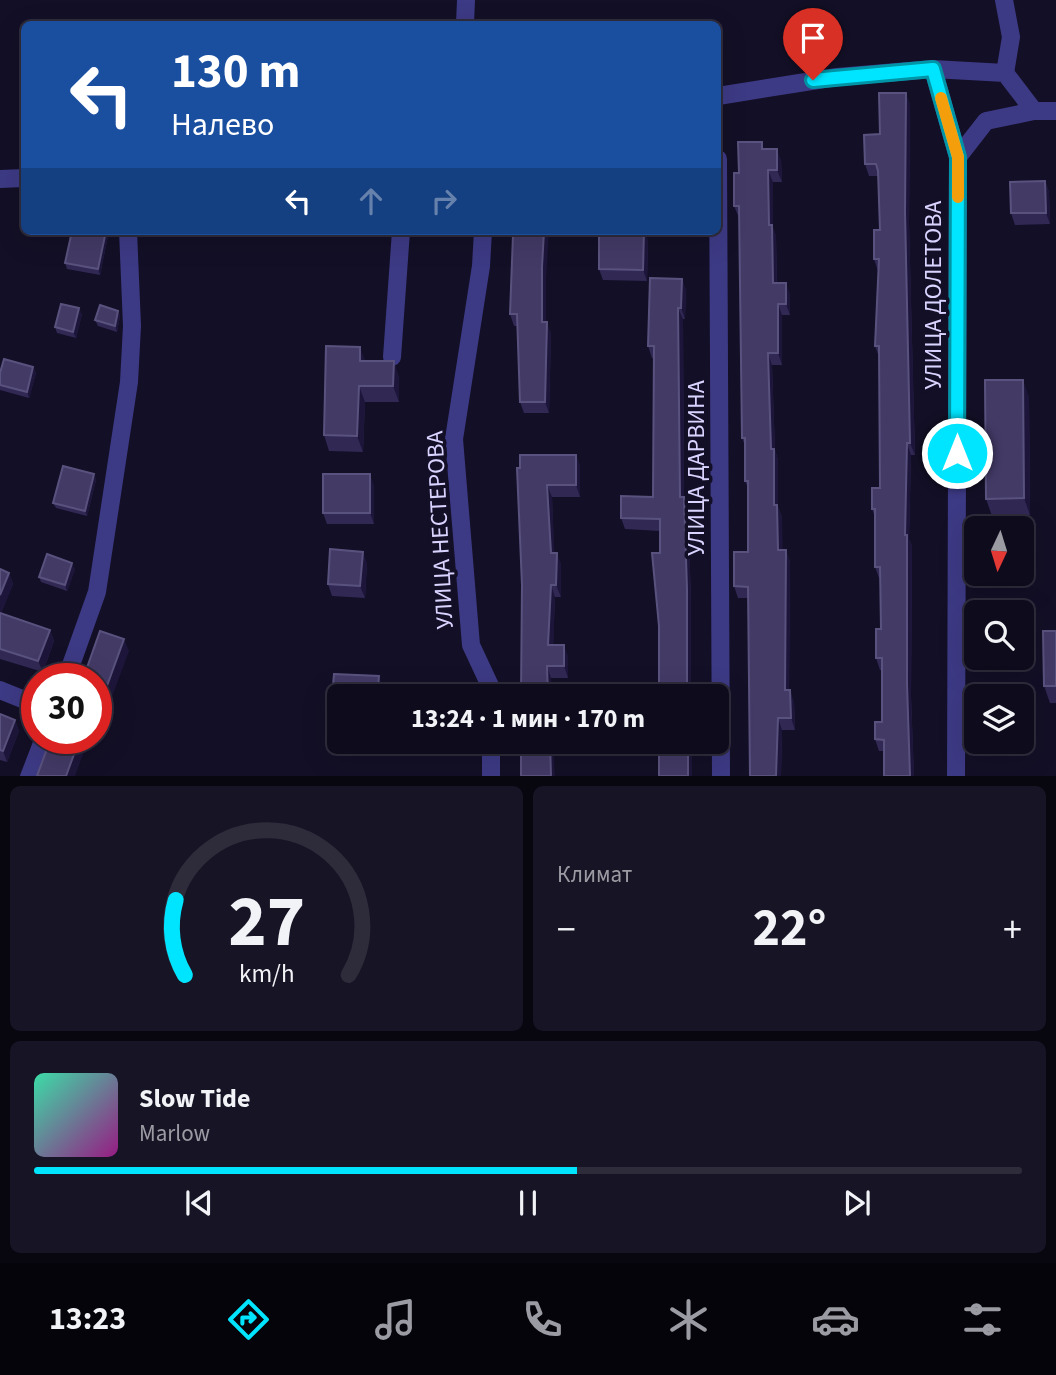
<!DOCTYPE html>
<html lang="ru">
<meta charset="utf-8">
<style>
body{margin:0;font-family:"Source Sans 3",sans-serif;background:#171425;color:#f1f3f6;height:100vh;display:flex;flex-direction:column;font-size:26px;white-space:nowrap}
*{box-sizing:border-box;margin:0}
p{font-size:23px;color:#9b9ba3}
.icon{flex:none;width:38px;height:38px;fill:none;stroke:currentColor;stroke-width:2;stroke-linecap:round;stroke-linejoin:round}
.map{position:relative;height:776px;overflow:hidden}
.sheet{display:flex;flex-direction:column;gap:10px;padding:10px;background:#08060f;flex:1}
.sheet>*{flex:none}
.banner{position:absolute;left:21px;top:21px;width:700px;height:214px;border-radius:10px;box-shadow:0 7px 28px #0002,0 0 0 2px #2e2b3b;background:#1a4fa0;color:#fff;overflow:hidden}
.needle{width:46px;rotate:184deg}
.tools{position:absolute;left:964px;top:516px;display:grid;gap:14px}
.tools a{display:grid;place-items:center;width:70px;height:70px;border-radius:10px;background:#0e0b1c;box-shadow:0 7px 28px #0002,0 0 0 2px #2e2b3b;font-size:35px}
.speed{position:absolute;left:21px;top:663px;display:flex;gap:14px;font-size:35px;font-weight:700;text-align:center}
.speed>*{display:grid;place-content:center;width:91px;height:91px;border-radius:50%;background:#0e0b1c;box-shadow:0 7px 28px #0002,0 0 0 2px #2e2b3b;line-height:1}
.speed .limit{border:10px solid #d22;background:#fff;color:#111}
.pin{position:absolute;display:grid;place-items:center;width:60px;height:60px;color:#fff;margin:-72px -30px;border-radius:50% 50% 50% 0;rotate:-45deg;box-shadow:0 0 7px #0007}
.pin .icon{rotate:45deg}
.me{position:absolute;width:77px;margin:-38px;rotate:0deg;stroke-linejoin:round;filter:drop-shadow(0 0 5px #0008)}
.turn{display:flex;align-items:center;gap:24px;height:147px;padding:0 35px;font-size:32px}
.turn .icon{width:91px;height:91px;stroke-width:2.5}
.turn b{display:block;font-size:49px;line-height:60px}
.lanes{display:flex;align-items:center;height:66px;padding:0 35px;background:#0003;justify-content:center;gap:35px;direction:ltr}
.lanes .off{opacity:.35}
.big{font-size:52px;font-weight:700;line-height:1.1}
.sheet .tile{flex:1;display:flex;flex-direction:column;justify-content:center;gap:10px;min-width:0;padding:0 24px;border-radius:10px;background:#171425}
.sheet .dial{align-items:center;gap:0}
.dial svg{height:182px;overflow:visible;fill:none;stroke:#2e2b3b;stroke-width:7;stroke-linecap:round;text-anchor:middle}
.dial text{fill:#f1f3f6;stroke:none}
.song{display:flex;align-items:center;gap:21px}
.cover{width:84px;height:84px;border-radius:10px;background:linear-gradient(135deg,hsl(160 70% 55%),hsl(310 70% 35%))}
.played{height:7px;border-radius:4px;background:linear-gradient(90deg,#00e5ff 55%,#2e2b3b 55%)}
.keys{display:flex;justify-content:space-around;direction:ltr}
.heat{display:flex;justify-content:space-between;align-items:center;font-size:38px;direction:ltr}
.sheet .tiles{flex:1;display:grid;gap:10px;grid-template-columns:1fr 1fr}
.tile:last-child{grid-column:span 2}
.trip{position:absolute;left:327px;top:684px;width:402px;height:70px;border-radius:10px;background:#0e0b1c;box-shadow:0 7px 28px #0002,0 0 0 2px #2e2b3b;font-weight:700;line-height:70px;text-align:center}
.dock{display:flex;height:112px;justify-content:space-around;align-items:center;background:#06040b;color:#9b9ba3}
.dock .icon{width:49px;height:49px}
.dock .selected{color:#00e5ff}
.dock b{font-size:32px;color:#f1f3f6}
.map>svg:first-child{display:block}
</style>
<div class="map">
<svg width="1056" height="777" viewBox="0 0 1056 777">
<rect width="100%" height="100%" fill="#130f26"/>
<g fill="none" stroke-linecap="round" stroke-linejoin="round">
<!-- minor -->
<g stroke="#3d3a85" stroke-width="18">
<path d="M1004,0L1011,37L1005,73"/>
<path d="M465,24L466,0"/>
<path d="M933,69L958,157L956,777"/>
<path d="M718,96L837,77L933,69L1005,73L1034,111H1056"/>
<path d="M958,157L986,121L1034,111"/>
<path d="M718,159L721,777"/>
<path d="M0,179L24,178"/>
<path d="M483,231L481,266L454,439L471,645L492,690V696"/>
<path d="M392,357L401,231"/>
<path d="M66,679L97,592L129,382L132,326L128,231"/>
<path d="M0,690L37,705"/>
<path d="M29,777L44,738"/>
<path d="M491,777V742"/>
</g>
</g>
<!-- wall -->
<g fill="#312854">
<path d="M910,104L909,223L915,455H911L909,539L912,546L911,696L914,776H884V751H879L875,739L882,722V670H880L876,658L881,629V578H879L875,567V517L872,509L880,488L879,357L875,346L878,271L874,259L880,230L879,176H869L865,164L880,134Z"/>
<path d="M765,149L781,160L782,182H773V228L776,236L777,283L790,294V315H782V365H772L775,450L778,460V507L782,517V550H786L790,562L789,690L794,702L795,730H782L781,776H750L748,598H738L734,586L748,552V488L745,481V446L742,438L739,218L734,206Z"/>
<path d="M1045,181L1049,192L1050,224L1015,225L1011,213Z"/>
<path d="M72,231H109L100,275L67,269L65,263Z"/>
<path d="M518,235L546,279V322L551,334L549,413H524L520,402L518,326H514L510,314Z"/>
<path d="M648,240L647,281L603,280L599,269Z"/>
<path d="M682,279L686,291L685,319H683L684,497L688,508L691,601V696H659L660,531L625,529L621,518L653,497L654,358H652L648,346Z"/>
<path d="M118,311L120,316L117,332L98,326L95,320Z"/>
<path d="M82,314L76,338L57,333L55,327Z"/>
<path d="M365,361L399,377V402H365L363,452L329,451L324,435Z"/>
<path d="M33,367L36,373L29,398L0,390V373Z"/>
<path d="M1029,397L1030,515L992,516L986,499Z"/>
<path d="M576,455L580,466V497H552L554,553L561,564V597H555L553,645L568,656V678H551L552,696L522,585L517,468Z"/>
<path d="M94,474L96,480L87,516L56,508L53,503Z"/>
<path d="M374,486V524H327L323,513Z"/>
<path d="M367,563L365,598L332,596L328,584Z"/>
<path d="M0,569L9,573L13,584L1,613L50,630L54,641L43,672L0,659Z"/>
<path d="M75,569L67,591L41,582L39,577Z"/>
<path d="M1056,631V703H1050L1044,686Z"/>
<path d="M383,688L382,696H340V709L337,708L332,697Z"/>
<path d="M0,714L15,720L19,731L7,762L0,760Z"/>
</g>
<!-- shaded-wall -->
<g fill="#1d163a">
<path d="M906,93L910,104L909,223L915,455L910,443L905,212Z"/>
<path d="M777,149L781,160L782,182L777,170Z"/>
<path d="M768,170L773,182V228L776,236L777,294L773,283L769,225Z"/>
<path d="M1045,181L1049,192L1050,224L1046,213Z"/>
<path d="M106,231H109L100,275L98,269Z"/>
<path d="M544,231H549L546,279V334L542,322V267Z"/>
<path d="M644,231H645L648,240L647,281L643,270Z"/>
<path d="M682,279L686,291L685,319L681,308Z"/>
<path d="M786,283L790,294V315L786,304Z"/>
<path d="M778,304L782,315V365L778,353Z"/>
<path d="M79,308L82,314L76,338L73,332Z"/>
<path d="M678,308L683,319L684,508L680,497Z"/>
<path d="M118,311L120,316L117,332L115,326Z"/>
<path d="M547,322L551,334L549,413L545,402Z"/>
<path d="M360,347L366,363L360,361Z"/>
<path d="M768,353L772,365L775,450L778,460V507L782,517L783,562L778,550L774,505Z"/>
<path d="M394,361L399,377V402L393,386Z"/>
<path d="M33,367L36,373L29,398L27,392Z"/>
<path d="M1023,380L1029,397L1030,515L1024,498Z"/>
<path d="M359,386L365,402L363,452L357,436Z"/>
<path d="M907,443L911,455L909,539L912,546L911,696L914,776H910L907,684L905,535Z"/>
<path d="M576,455L580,466V497L576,485Z"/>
<path d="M94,474L96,480L87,516L85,511Z"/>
<path d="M370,474L374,486V524L370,513Z"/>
<path d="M547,485L552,497L555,564L551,553Z"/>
<path d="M684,497L688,508L691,601V696H687Z"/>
<path d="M786,550L790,562L789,702L785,690Z"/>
<path d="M363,552L367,563L365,598L360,586Z"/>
<path d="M557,553L561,564V597L556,585Z"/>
<path d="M72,563L75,569L67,591L65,585Z"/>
<path d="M9,573L13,584L0,617V595Z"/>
<path d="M551,585L555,597L553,656L548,645Z"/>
<path d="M50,630L54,641L43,672L38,661Z"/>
<path d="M124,639L129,651L97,737L96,716Z"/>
<path d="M564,645L568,656V678L564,666Z"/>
<path d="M547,666L551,678L552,696H548Z"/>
<path d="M379,676L383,688L382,696H377Z"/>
<path d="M790,690L794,702L795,730L791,718Z"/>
<path d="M778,718L782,730L781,776H776Z"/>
<path d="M15,720L19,731L7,762L3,751Z"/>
<path d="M80,738H89L75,776H66Z"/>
<path d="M550,742H553L555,776H551Z"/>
<rect x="688" y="742" width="4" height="34"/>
</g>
<!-- building -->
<g fill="#433a66" stroke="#5a527e" stroke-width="2">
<path d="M879,93H906L905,212L910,443H907L905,535H907V684L910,776H884V740L875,739V722H882V658H876V629H881L880,567H875V509H872V488H880L879,346H875L879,259H874V230H880L878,171L876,164H865L864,135L880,134Z"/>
<path d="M738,142H762V149H777V170H768L769,225H772L773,283H786V304H778V353H768L771,449H774V505H777L778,550H786L785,690H790L791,718H778L776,776H750L748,587L734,586V552H748V481H745V438H742L739,206H734V173H739Z"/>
<path d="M1045,181L1046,213H1011L1010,182Z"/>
<path d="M72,231H106L98,269L65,263Z"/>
<path d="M518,231H544L542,267V322H547L545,402H520L517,314H510L513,235H518Z"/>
<path d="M599,231H644L643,270L599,269Z"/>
<path d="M650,278L682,279L681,308H678L680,497H684L687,589V696H659V626L652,553H660V519L621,518V496L653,497L654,346H648Z"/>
<path d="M61,304L79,308L73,332L55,327Z"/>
<path d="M100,305L118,311L115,326L95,320Z"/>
<path d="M326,346L360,347V361H394L393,386H359L357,436L324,435Z"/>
<path d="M4,359L33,367L27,392L0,385V373Z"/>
<path d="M985,380H1023L1024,498L986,499Z"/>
<path d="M520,455H576V485H547L551,553H557L556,585H551L548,645H564V666H547L548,696H521L522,585L517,468H520Z"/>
<path d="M63,466L94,474L85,511L53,503Z"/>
<rect x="323" y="474" width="47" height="39"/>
<path d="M330,549L363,552L360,586L328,584Z"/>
<path d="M47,554L72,563L65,585L39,577Z"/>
<path d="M0,569L9,573L0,595Z"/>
<path d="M0,613L50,630L38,661L0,649Z"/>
<path d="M100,631L124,639L96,716V679H83Z"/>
<path d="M1043,631H1056V686H1044Z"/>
<path d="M334,674L379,676L377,696L332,697Z"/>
<path d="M0,714L15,720L3,751L0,750Z"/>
<path d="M51,738H80L66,776H37Z"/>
<path d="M521,742H550L551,776H521Z"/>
<rect x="659" y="742" width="29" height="34"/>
</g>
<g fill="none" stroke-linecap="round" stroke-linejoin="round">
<!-- route casing -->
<g stroke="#0095a6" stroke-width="18">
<path id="route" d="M813,80L933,69L958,157L957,453"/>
</g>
<!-- route -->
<use href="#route" stroke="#00e5ff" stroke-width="12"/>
<!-- slow -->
<path stroke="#f59e0b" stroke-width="12" d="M941,98L958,157V197"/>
</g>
<g text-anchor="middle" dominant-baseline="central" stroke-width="7" stroke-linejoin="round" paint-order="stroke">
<!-- street labels -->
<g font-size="24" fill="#d9d4ff" stroke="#130f26">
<text transform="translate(933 295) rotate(-90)">УЛИЦА ДОЛЕТОВА</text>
<text transform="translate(696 468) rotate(-90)">УЛИЦА ДАРВИНА</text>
<text transform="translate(440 530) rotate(-93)">УЛИЦА НЕСТЕРОВА</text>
</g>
</g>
</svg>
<div class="tools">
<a><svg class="needle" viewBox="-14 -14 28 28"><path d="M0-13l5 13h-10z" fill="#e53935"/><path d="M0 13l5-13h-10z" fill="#9b9ba3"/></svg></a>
<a><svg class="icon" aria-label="search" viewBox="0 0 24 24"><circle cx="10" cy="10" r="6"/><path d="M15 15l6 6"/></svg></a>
<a><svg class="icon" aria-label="layers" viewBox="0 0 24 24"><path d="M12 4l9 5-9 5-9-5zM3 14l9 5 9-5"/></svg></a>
</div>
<div class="speed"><div class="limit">30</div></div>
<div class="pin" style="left:813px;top:80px;background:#d93025"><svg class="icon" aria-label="arrive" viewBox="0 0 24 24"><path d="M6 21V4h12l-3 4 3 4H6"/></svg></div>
<svg class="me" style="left:957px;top:453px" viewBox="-20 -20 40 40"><circle r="17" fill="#00e5ff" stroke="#fff" stroke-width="3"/><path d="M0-11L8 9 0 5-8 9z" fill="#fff"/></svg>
<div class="trip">13:24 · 1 мин · 170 m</div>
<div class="banner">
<div class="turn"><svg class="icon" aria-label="left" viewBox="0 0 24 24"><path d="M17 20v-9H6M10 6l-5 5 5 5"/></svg><div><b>130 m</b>Налево</div></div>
<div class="lanes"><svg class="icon" aria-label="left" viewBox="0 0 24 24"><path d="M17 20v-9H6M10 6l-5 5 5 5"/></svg><svg class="icon off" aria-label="ahead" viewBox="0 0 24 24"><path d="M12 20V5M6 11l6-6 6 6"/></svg><svg class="icon off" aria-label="right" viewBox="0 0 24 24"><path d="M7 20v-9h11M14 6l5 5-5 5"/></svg></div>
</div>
</div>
<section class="sheet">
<div class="tiles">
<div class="tile dial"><svg viewBox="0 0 100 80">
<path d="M14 69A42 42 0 1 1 86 69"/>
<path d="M14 69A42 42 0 0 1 10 36" stroke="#00e5ff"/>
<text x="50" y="56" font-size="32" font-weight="700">27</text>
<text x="50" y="72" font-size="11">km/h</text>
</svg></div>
<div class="tile"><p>Климат</p>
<div class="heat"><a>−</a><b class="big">22°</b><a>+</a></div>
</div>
<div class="tile">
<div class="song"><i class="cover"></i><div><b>Slow Tide</b><p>Marlow</p></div></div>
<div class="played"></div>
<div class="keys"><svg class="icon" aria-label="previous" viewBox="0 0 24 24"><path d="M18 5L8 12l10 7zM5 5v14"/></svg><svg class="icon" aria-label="pause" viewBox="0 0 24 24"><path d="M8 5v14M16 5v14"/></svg><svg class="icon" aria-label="next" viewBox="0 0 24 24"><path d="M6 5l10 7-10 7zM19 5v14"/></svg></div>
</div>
</div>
</section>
<nav class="dock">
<b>13:23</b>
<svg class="icon selected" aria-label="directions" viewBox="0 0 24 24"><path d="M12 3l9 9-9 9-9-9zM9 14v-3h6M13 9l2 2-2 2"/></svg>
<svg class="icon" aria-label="music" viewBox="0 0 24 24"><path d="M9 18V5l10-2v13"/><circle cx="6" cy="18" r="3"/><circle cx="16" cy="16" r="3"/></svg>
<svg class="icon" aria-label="phone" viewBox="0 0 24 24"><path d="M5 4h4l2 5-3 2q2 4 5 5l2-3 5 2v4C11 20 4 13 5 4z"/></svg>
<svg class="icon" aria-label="climate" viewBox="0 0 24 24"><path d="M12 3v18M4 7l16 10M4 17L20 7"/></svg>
<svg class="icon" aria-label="car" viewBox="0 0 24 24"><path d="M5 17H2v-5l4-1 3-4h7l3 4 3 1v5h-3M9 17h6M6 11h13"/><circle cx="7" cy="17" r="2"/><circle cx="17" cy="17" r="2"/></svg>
<svg class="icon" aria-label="filters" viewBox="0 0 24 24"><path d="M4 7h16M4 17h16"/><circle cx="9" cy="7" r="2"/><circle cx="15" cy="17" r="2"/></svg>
</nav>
